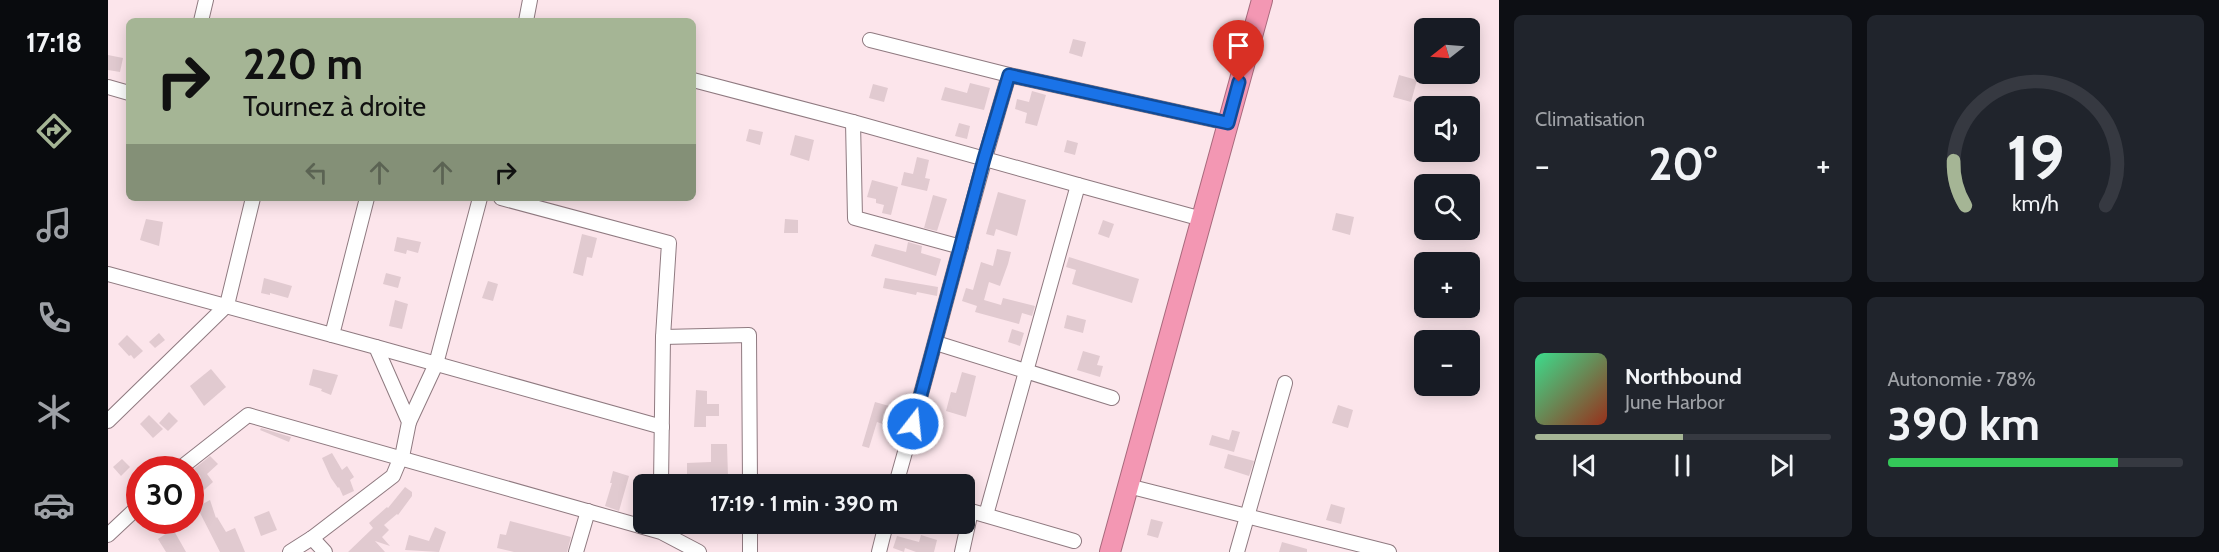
<!DOCTYPE html>
<html lang="fr">
<meta charset="utf-8">
<style>
body{margin:0;font-family:Cabin,sans-serif;background:#20242c;color:#f1f3f6;height:100vh;display:flex;flex-direction:column;font-size:22px;white-space:nowrap}
*{box-sizing:border-box;margin:0}
p{font-size:20px;color:#9ea1a6}
.icon{flex:none;width:33px;height:33px;fill:none;stroke:currentColor;stroke-width:2;stroke-linecap:round;stroke-linejoin:round}
.map{position:relative;flex:1;overflow:hidden}
.drawer{display:flex;flex-direction:column;gap:15px;padding:15px;background:#0d0f14;width:720px}
.drawer>*{flex:none}
.banner{position:absolute;left:18px;top:18px;width:570px;height:183px;border-radius:9px;box-shadow:0 3px 15px #0003;background:#a5b595;color:#111;overflow:hidden}
.needle{width:39px;rotate:253deg}
.buttons{position:absolute;left:1306px;top:18px;display:grid;gap:12px}
.buttons a{display:grid;place-items:center;width:66px;height:66px;border-radius:9px;background:#171b24;box-shadow:0 3px 15px #0003;font-size:30px}
.speed{position:absolute;left:18px;top:456px;display:flex;gap:12px;font-size:30px;font-weight:700;text-align:center}
.speed>*{display:grid;place-content:center;width:78px;height:78px;border-radius:50%;background:#171b24;box-shadow:0 3px 15px #0003;line-height:1}
.speed .limit{border:9px solid #d22;background:#fff;color:#111}
.pin{position:absolute;display:grid;place-items:center;width:51px;height:51px;color:#fff;margin:-62px -26px;border-radius:50% 50% 50% 0;rotate:-45deg;box-shadow:0 0 6px #0007}
.pin .icon{rotate:45deg}
.me{position:absolute;width:66px;margin:-33px;rotate:16deg;stroke-linejoin:round;filter:drop-shadow(0 0 4px #0008)}
.turn{display:flex;align-items:center;gap:21px;height:126px;padding:0 18px;font-size:27px}
.turn .icon{width:78px;height:78px;stroke-width:2.5}
.turn b{display:block;font-size:42px;line-height:51px}
.lanes{display:flex;align-items:center;height:57px;padding:0 18px;background:#0003;justify-content:center;gap:30px;direction:ltr}
.lanes .off{opacity:.35}
.big{font-size:45px;font-weight:800;line-height:1.1}
.drawer .card{flex:1;display:flex;flex-direction:column;justify-content:center;gap:9px;min-width:0;padding:0 21px;border-radius:9px;background:#20242c}
.drawer .dial{align-items:center;gap:0}
.dial svg{height:156px;overflow:visible;fill:none;stroke:#363941;stroke-width:7;stroke-linecap:round;text-anchor:middle}
.dial text{fill:#f1f3f6;stroke:none}
.song{display:flex;align-items:center;gap:18px}
.cover{width:72px;height:72px;border-radius:9px;background:linear-gradient(135deg,hsl(150 70% 55%),hsl(10 70% 35%))}
.played{height:6px;border-radius:3px;background:linear-gradient(90deg,#a5b595 50%,#363941 50%)}
.keys{display:flex;justify-content:space-around;direction:ltr}
.heat{display:flex;justify-content:space-between;align-items:center;font-size:33px;direction:ltr}
.charge{height:9px;border-radius:4px;background:linear-gradient(90deg,#34c759 78%,#363941 0)}
.drawer .tiles{flex:1;display:grid;gap:15px;grid-template-columns:repeat(2,1fr)}
.trip{position:absolute;left:525px;top:474px;width:342px;height:60px;border-radius:9px;background:#171b24;box-shadow:0 3px 15px #0003;font-weight:800;line-height:60px;text-align:center}
main{display:flex;flex:1;min-height:0}
.menu{display:flex;flex-direction:column;width:108px;justify-content:space-around;align-items:center;background:#090b0e;color:#9ea1a6}
.menu .icon{width:42px;height:42px}
.menu .selected{color:#a5b595}
.menu b{font-size:27px;color:#f1f3f6}
.map>svg:first-child{display:block}
</style>
<main>
<nav class="menu">
<b>17:18</b>
<svg class="icon selected" aria-label="directions" viewBox="0 0 24 24"><path d="M12 3l9 9-9 9-9-9zM9 14v-3h6M13 9l2 2-2 2"/></svg>
<svg class="icon" aria-label="music" viewBox="0 0 24 24"><path d="M9 18V5l10-2v13"/><circle cx="6" cy="18" r="3"/><circle cx="16" cy="16" r="3"/></svg>
<svg class="icon" aria-label="phone" viewBox="0 0 24 24"><path d="M5 4h4l2 5-3 2q2 4 5 5l2-3 5 2v4C11 20 4 13 5 4z"/></svg>
<svg class="icon" aria-label="climate" viewBox="0 0 24 24"><path d="M12 3v18M4 7l16 10M4 17L20 7"/></svg>
<svg class="icon" aria-label="car" viewBox="0 0 24 24"><path d="M5 17H2v-5l4-1 3-4h7l3 4 3 1v5h-3M9 17h6M6 11h13"/><circle cx="7" cy="17" r="2"/><circle cx="17" cy="17" r="2"/></svg>
</nav>
<div class="map">
<svg width="1391" height="552" viewBox="0 0 1391 552">
<rect width="100%" height="100%" fill="#fce5eb"/>
<!-- building -->
<g fill="#e1cad0">
<path d="M965,39L978,42L974,57L961,53Z"/>
<path d="M0,55L15,58L12,72L0,70Z"/>
<path d="M1291,75L1309,80L1303,102L1285,97Z"/>
<path d="M862,83L882,88L876,110L833,100L837,87L859,93Z"/>
<path d="M765,84L780,88L776,102L761,98Z"/>
<path d="M924,91L938,95L929,126L917,123L919,113L907,109L909,99L921,102Z"/>
<path d="M851,123L862,126L859,139L847,136Z"/>
<path d="M641,129L655,132L652,145L638,141Z"/>
<path d="M687,135L706,140L701,161L682,155Z"/>
<path d="M959,140L970,143L967,155L956,152Z"/>
<path d="M809,157L821,160L817,178L822,179L819,191L793,185L796,172L805,174Z"/>
<path d="M764,180L790,187L783,215L774,213L776,205L768,203V199L759,197Z"/>
<path d="M890,192L918,200L909,236L888,229L886,236L878,234Z"/>
<path d="M825,195L839,199L829,231L816,228Z"/>
<path d="M1228,213L1246,217L1242,235L1224,230Z"/>
<path d="M38,219L55,222L51,246L32,240Z"/>
<path d="M677,219L690,220V233H676Z"/>
<path d="M995,220L1006,224L1001,238L990,234Z"/>
<path d="M474,234L489,238L484,258L479,257L475,276L465,273Z"/>
<path d="M289,237L313,242L310,253L299,250L298,254L286,251Z"/>
<path d="M800,242L814,246L813,253L833,259L828,276L763,256L767,244L798,252Z"/>
<path d="M889,249L903,252L900,264L892,286L881,282L876,300L893,305L895,298L927,306L924,316L914,313L911,324L867,312L869,306L854,301L858,288L865,290L873,262L885,266Z"/>
<path d="M961,257L1031,279L1024,303L964,284L968,270L958,267Z"/>
<path d="M278,273L293,277L290,288L275,284Z"/>
<path d="M156,278L184,286L180,298L162,293V295L153,293Z"/>
<path d="M777,278L830,287L829,296L809,292L808,295L775,288Z"/>
<path d="M380,281L390,284L385,301L374,298Z"/>
<path d="M287,300L300,304L294,329L281,326Z"/>
<path d="M959,315L978,320L975,333L956,328Z"/>
<path d="M904,329L916,333L912,346L900,342Z"/>
<path d="M51,333L57,340L47,348L41,342Z"/>
<path d="M19,335L35,351L26,359L23,355L21,356L10,344Z"/>
<path d="M975,351L992,356L989,365L995,366L992,377L969,370Z"/>
<path d="M103,369L118,387L96,406L82,386Z"/>
<path d="M205,369L230,375L223,395L213,391L214,389L201,385Z"/>
<path d="M854,372L868,376L858,417L838,411L843,392L848,393Z"/>
<path d="M588,390L599,391V404H611V416H598V427H586Z"/>
<path d="M767,402L792,409L786,428L769,422L761,448L754,446Z"/>
<path d="M1230,405L1245,410L1240,428L1224,423Z"/>
<path d="M61,412L70,421L60,431L51,423Z"/>
<path d="M41,415L55,429L45,438L32,424Z"/>
<path d="M153,428L183,437L181,442L152,430Z"/>
<path d="M1124,430L1132,432L1126,452L1101,445L1104,435L1121,440Z"/>
<path d="M603,444H619L620,477H616V483L579,480V463L603,462Z"/>
<path d="M224,453L234,470L239,466L246,477L242,480L246,491L235,496L231,487L230,488L223,478L214,458Z"/>
<path d="M1120,454L1146,461L1141,476L1116,468Z"/>
<path d="M102,456L110,464L99,474L105,482L96,490L92,476L86,469Z"/>
<path d="M14,459L22,467L13,476L5,467Z"/>
<path d="M505,471L521,476L511,511L497,506L504,483H502Z"/>
<path d="M297,487L304,492V496L290,515L289,514L276,525L281,530L274,537L282,546L267,541L277,552H240L265,528L261,523L279,507L280,508Z"/>
<path d="M102,500L108,518L109,517L118,532L127,528L137,552H112L89,507Z"/>
<path d="M1223,504L1237,508L1233,524L1218,520Z"/>
<path d="M161,511L169,530L153,536L146,517Z"/>
<path d="M1043,519L1055,522L1050,538L1039,535Z"/>
<path d="M402,521L463,537L459,552H406L389,548L392,534L398,535Z"/>
<rect x="584" y="524" width="13" height="9"/>
<path d="M327,527L338,532L331,552L297,550L301,535L321,541Z"/>
<path d="M65,529L78,552H58L50,539Z"/>
<path d="M813,535L829,540L826,552H808L797,548L796,552L785,548L789,536L811,542Z"/>
<path d="M1174,542L1199,549V552H1171Z"/>
</g>
<g fill="none" stroke-linecap="round" stroke-linejoin="round">
<!-- minor casing -->
<g stroke="#8f7a80" stroke-width="16">
<g id="minor">
<path d="M93,21L98,0"/>
<path d="M418,21L422,0"/>
<path d="M762,40L901,75L1120,123"/>
<path d="M585,80L745,122L970,185"/>
<path d="M0,87L21,93"/>
<path d="M745,122L747,218L853,247"/>
<path d="M393,198L561,243L555,337L553,484"/>
<path d="M0,274L224,335"/>
<path d="M555,337L641,335L642,484"/>
<path d="M828,343L1004,398"/>
<path d="M268,347L554,427"/>
<path d="M0,421L119,305L145,198"/>
<path d="M301,422L328,364L372,198"/>
<path d="M70,470L140,415L553,532L591,552"/>
<path d="M788,484C827,348 860,211 901,75"/>
<path d="M1020,486L1281,552"/>
<path d="M856,509L966,541"/>
<path d="M878,515L970,185L1094,219"/>
<path d="M642,524V552"/>
<path d="M0,535L32,505"/>
<path d="M204,538L217,552"/>
<path d="M182,552L204,538L285,476L295,452L301,422L268,347L224,335L259,198"/>
<path d="M468,552L480,511"/>
<path d="M771,552L778,524"/>
<path d="M854,552L863,511"/>
<path d="M1129,552L1177,383"/>
</g>
</g>
<!-- highway casing -->
<g stroke="#a7697c" stroke-width="22">
<path id="highway" d="M1002,552L1154,0"/>
</g>
<!-- minor -->
<use href="#minor" stroke="#fff" stroke-width="14"/>
<!-- highway -->
<use href="#highway" stroke="#f397b3" stroke-width="20"/>
</g>
<g fill="none" stroke-linecap="round" stroke-linejoin="round">
<!-- route casing -->
<g stroke="#114b97" stroke-width="15">
<path id="route" d="M805,424L876,159L901,75L1120,123L1131,82"/>
</g>
<!-- route -->
<use href="#route" stroke="#1a73e8" stroke-width="10"/>
</g>
</svg>
<div class="buttons">
<a><svg class="needle" viewBox="-14 -14 28 28"><path d="M0-13l5 13h-10z" fill="#e53935"/><path d="M0 13l5-13h-10z" fill="#9ea1a6"/></svg></a>
<a><svg class="icon" aria-label="sound" viewBox="0 0 24 24"><path d="M4 9h4l5-4v14l-5-4H4zM17 9q2 3 0 6"/></svg></a>
<a><svg class="icon" aria-label="search" viewBox="0 0 24 24"><circle cx="10" cy="10" r="6"/><path d="M15 15l6 6"/></svg></a>
<a>+</a>
<a>−</a>
</div>
<div class="speed"><div class="limit">30</div></div>
<div class="pin" style="left:1131px;top:82px;background:#d93025"><svg class="icon" aria-label="arrive" viewBox="0 0 24 24"><path d="M6 21V4h12l-3 4 3 4H6"/></svg></div>
<svg class="me" style="left:805px;top:424px" viewBox="-20 -20 40 40"><circle r="17" fill="#1a73e8" stroke="#fff" stroke-width="3"/><path d="M0-11L8 9 0 5-8 9z" fill="#fff"/></svg>
<div class="trip">17:19 · 1 min · 390 m</div>
<div class="banner">
<div class="turn"><svg class="icon" aria-label="right" viewBox="0 0 24 24"><path d="M7 20v-9h11M14 6l5 5-5 5"/></svg><div><b>220 m</b>Tournez à droite</div></div>
<div class="lanes"><svg class="icon off" aria-label="left" viewBox="0 0 24 24"><path d="M17 20v-9H6M10 6l-5 5 5 5"/></svg><svg class="icon off" aria-label="ahead" viewBox="0 0 24 24"><path d="M12 20V5M6 11l6-6 6 6"/></svg><svg class="icon off" aria-label="ahead" viewBox="0 0 24 24"><path d="M12 20V5M6 11l6-6 6 6"/></svg><svg class="icon" aria-label="right" viewBox="0 0 24 24"><path d="M7 20v-9h11M14 6l5 5-5 5"/></svg></div>
</div>
</div>
<section class="drawer">
<div class="tiles">
<div class="card"><p>Climatisation</p>
<div class="heat"><a>−</a><b class="big">20°</b><a>+</a></div>
</div>
<div class="card dial"><svg viewBox="0 0 100 80">
<path d="M14 69A42 42 0 1 1 86 69"/>
<path d="M14 69A42 42 0 0 1 8 46" stroke="#a5b595"/>
<text x="50" y="56" font-size="32" font-weight="700">19</text>
<text x="50" y="72" font-size="11">km/h</text>
</svg></div>
<div class="card">
<div class="song"><i class="cover"></i><div><b>Northbound</b><p>June Harbor</p></div></div>
<div class="played"></div>
<div class="keys"><svg class="icon" aria-label="previous" viewBox="0 0 24 24"><path d="M18 5L8 12l10 7zM5 5v14"/></svg><svg class="icon" aria-label="pause" viewBox="0 0 24 24"><path d="M8 5v14M16 5v14"/></svg><svg class="icon" aria-label="next" viewBox="0 0 24 24"><path d="M6 5l10 7-10 7zM19 5v14"/></svg></div>
</div>
<div class="card"><p>Autonomie · 78%</p><b class="big">390 km</b><div class="charge"></div></div>
</div>
</section>
</main>
